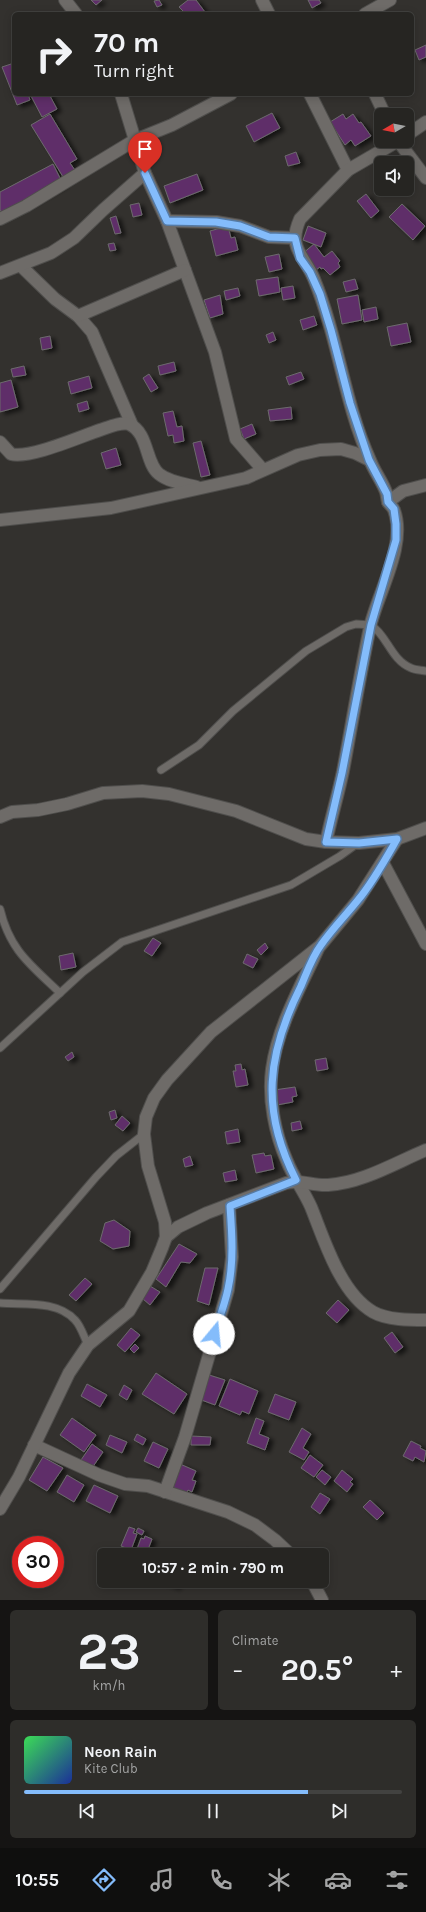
<!DOCTYPE html>
<meta charset="utf-8">
<style>
body{margin:0;font-family:Karla,sans-serif;background:#2e2d2a;color:#f1f3f6;height:100vh;display:flex;flex-direction:column;font-size:15px;white-space:nowrap}
*{box-sizing:border-box;margin:0}
p{font-size:13px;color:#a4a5a5}
.icon{flex:none;width:22px;height:22px;fill:none;stroke:currentColor;stroke-width:2;stroke-linecap:round;stroke-linejoin:round}
.map{position:relative;height:1600px;overflow:hidden}
.panel{display:flex;flex-direction:column;gap:10px;padding:10px;background:#151413;flex:1}
.panel>*{flex:none}
.top-card{position:absolute;left:12px;top:12px;width:402px;height:84px;border-radius:6px;box-shadow:0 2px 10px #0003,0 0 0 1px #424240;background:#262522;color:#f1f3f6;overflow:hidden}
.needle{width:26px;rotate:260deg}
.controls{position:absolute;left:374px;top:108px;display:grid;gap:8px}
.controls a{display:grid;place-items:center;width:40px;height:40px;border-radius:6px;background:#262522;box-shadow:0 2px 10px #0003,0 0 0 1px #424240;font-size:20px}
.speed{position:absolute;left:12px;top:1536px;display:flex;gap:8px;font-size:20px;font-weight:700;text-align:center}
.speed>*{display:grid;place-content:center;width:52px;height:52px;border-radius:50%;background:#262522;box-shadow:0 2px 10px #0003,0 0 0 1px #424240;line-height:1}
.speed .limit{border:6px solid #d22;background:#fff;color:#111}
.pin{position:absolute;display:grid;place-items:center;width:34px;height:34px;color:#fff;margin:-41px -17px;border-radius:50% 50% 50% 0;rotate:-45deg;box-shadow:0 0 4px #0007}
.pin .icon{rotate:45deg}
.me{position:absolute;width:44px;margin:-22px;rotate:17deg;stroke-linejoin:round;filter:drop-shadow(0 0 3px #0008)}
.turn{display:flex;align-items:center;gap:14px;height:84px;padding:0 16px;font-size:18px}
.turn .icon{width:52px;height:52px;stroke-width:2.5}
.turn b{display:block;font-size:28px;line-height:34px}
.big{font-size:30px;font-weight:700;line-height:1.1}
.panel .widget{flex:1;display:flex;flex-direction:column;justify-content:center;gap:6px;min-width:0;padding:0 14px;border-radius:6px;background:#2e2d2a}
.panel .dial{align-items:center;gap:0}
.dial b{font-size:52px;line-height:1}
.song{display:flex;align-items:center;gap:12px}
.cover{width:48px;height:48px;border-radius:6px;background:linear-gradient(135deg,hsl(130 70% 55%),hsl(230 70% 35%))}
.played{height:4px;border-radius:2px;background:linear-gradient(90deg,#84bcfb 75%,#424240 75%)}
.keys{display:flex;justify-content:space-around;direction:ltr}
.heat{display:flex;justify-content:space-between;align-items:center;font-size:22px;direction:ltr}
.panel .tiles{flex:1;display:grid;gap:10px;grid-template-columns:1fr 1fr}
.widget:last-child{grid-column:span 2}
.trip{position:absolute;left:97px;top:1548px;width:232px;height:40px;border-radius:6px;background:#262522;box-shadow:0 2px 10px #0003,0 0 0 1px #424240;font-weight:700;line-height:40px;text-align:center}
.tabs{display:flex;height:64px;justify-content:space-around;align-items:center;background:#0f0f0e;color:#a4a5a5}
.tabs .icon{width:28px;height:28px}
.tabs .active{color:#84bcfb}
.tabs b{font-size:18px;color:#f1f3f6}
.map>svg:first-child{display:block}
</style>
<div class="map">
<svg width="426" height="1600" viewBox="0 0 426 1600">
<defs>
<filter id="shadow"><feDropShadow dx="4.5" dy="2.5" stdDeviation="2" flood-color="#0009"/></filter>
</defs>
<rect width="100%" height="100%" fill="#33312e"/>
<!-- building -->
<g fill="#5e2f69" stroke="#6d6a6d" filter="url(#shadow)">
<path d="M91,0H102L96,5Z"/>
<path d="M159,0L162,5L157,7L154,1Z"/>
<path d="M188,0H196L205,12L202,14L191,13L186,14L179,7Z"/>
<path d="M308,0H319L321,3L312,8Z"/>
<path d="M426,45V57L419,60L415,50Z"/>
<path d="M14,63V94H28L30,100L17,105L2,67Z"/>
<path d="M30,94H49L57,109L42,117Z"/>
<path d="M272,113L280,128L254,142L246,126Z"/>
<path d="M50,114L77,159L70,163L77,173L65,180L31,125Z"/>
<path d="M343,114L346,119L353,114L359,123L361,122L371,136L355,146L351,140L345,145L330,122Z"/>
<path d="M296,152L300,163L288,166L285,156Z"/>
<path d="M53,164L63,184L3,216L0,210V192Z"/>
<path d="M197,174L203,190L170,203L164,186Z"/>
<path d="M366,194L379,211L371,218L357,201Z"/>
<path d="M139,203L142,215L133,217L130,205Z"/>
<path d="M402,204L425,226L413,240L389,217Z"/>
<path d="M116,216L121,233L115,234L110,218Z"/>
<path d="M228,226L231,238L235,237L238,250L216,256L210,231Z"/>
<path d="M308,226L326,233L321,247L303,240Z"/>
<path d="M114,243L116,250L110,251L108,244Z"/>
<path d="M314,244L324,257L332,251L340,261L338,263L340,267L330,275L323,268L321,269L320,267L316,270L302,254Z"/>
<path d="M279,254L282,269L269,272L265,257Z"/>
<path d="M278,277L280,292L259,296L256,280Z"/>
<path d="M355,279L358,289L346,292L343,282Z"/>
<path d="M293,286L295,298L283,300L281,288Z"/>
<path d="M238,288L240,296L226,300L224,291Z"/>
<path d="M220,295L223,314L210,318L204,300Z"/>
<path d="M358,295L362,320L342,324L337,299Z"/>
<path d="M376,307L378,319L364,322L362,310Z"/>
<path d="M314,316L317,325L303,330L300,320Z"/>
<path d="M407,323L411,342L391,346L387,327Z"/>
<path d="M273,332L276,340L269,343L266,335Z"/>
<path d="M50,336L52,348L42,350L40,338Z"/>
<path d="M174,362L176,371L160,375L158,366Z"/>
<path d="M24,366L26,375L13,377L11,369Z"/>
<path d="M301,372L304,379L289,385L286,377Z"/>
<path d="M149,374L158,388L151,392L143,378Z"/>
<path d="M89,376L92,388L71,394L68,382Z"/>
<path d="M11,380L18,407L0,412V383Z"/>
<path d="M87,401L89,409L79,412L77,404Z"/>
<path d="M291,407L292,419L270,421L268,410Z"/>
<path d="M173,411L177,427L182,426L184,441L174,443L173,435L168,436L163,413Z"/>
<path d="M252,424L256,434L244,439L240,429Z"/>
<path d="M201,441L210,475L201,477L193,443Z"/>
<path d="M116,448L121,465L106,469L101,453Z"/>
<path d="M153,938L161,943L152,956L144,951Z"/>
<path d="M265,943L268,948L261,955L257,950Z"/>
<path d="M73,953L76,967L61,970L59,956Z"/>
<path d="M247,954L258,959L253,968L243,963Z"/>
<path d="M72,1052L74,1057L68,1061L65,1057Z"/>
<path d="M326,1058L328,1069L317,1071L315,1060Z"/>
<path d="M241,1064L242,1070L245,1069L248,1085L236,1087L233,1071H236L235,1065Z"/>
<path d="M295,1087L297,1096L292,1097L293,1102L277,1105L274,1090Z"/>
<path d="M115,1110L117,1118L111,1120L109,1112Z"/>
<path d="M122,1116L130,1123L123,1131L115,1125Z"/>
<path d="M300,1121L302,1129L292,1131L291,1123Z"/>
<path d="M238,1129L240,1142L227,1144L225,1132Z"/>
<path d="M264,1153L265,1156L271,1155L274,1169L256,1173L252,1155Z"/>
<path d="M190,1156L193,1165L185,1167L183,1159Z"/>
<path d="M235,1170L237,1180L225,1182L223,1173Z"/>
<path d="M114,1220L130,1231L129,1246L113,1249L100,1241L105,1223Z"/>
<path d="M179,1244L197,1254L190,1263L181,1262L166,1287L156,1279Z"/>
<path d="M205,1268H218L209,1305L197,1301Z"/>
<path d="M85,1278L92,1284L76,1301L69,1295Z"/>
<path d="M150,1286L160,1292L150,1305L143,1299Z"/>
<path d="M338,1300L349,1310L337,1323L326,1313Z"/>
<path d="M131,1328L140,1335L125,1352L117,1345Z"/>
<path d="M392,1332L403,1347L395,1353L384,1338Z"/>
<path d="M135,1344L139,1348L134,1353L130,1349Z"/>
<path d="M156,1373L187,1394L174,1414L142,1394Z"/>
<path d="M206,1374L225,1380L215,1405L196,1398Z"/>
<path d="M230,1379L258,1391L249,1414L242,1411L240,1415L219,1406Z"/>
<path d="M87,1384L107,1395L100,1407L81,1396Z"/>
<path d="M124,1385L132,1390L127,1400L119,1395Z"/>
<path d="M275,1394L296,1402L289,1420L268,1412Z"/>
<path d="M72,1418L96,1435L84,1452L60,1435Z"/>
<path d="M256,1418L264,1421L259,1434L269,1438L265,1450L247,1443Z"/>
<path d="M302,1428L311,1434L303,1448L309,1452L304,1460L289,1452Z"/>
<path d="M137,1434L146,1439L143,1445L134,1440Z"/>
<path d="M110,1435L127,1442L122,1453L106,1445Z"/>
<path d="M191,1436L211,1437L210,1445H191Z"/>
<path d="M411,1441L421,1446L420,1448L426,1451L424,1462L415,1457L413,1461L403,1456Z"/>
<path d="M153,1442L168,1449L159,1468L144,1461Z"/>
<path d="M92,1444L103,1452L92,1468L81,1460Z"/>
<path d="M310,1455L323,1465L314,1477L301,1468Z"/>
<path d="M43,1457L63,1468L47,1491L29,1480Z"/>
<path d="M180,1464L196,1471L192,1480L196,1481L192,1492L188,1490L186,1495L172,1489Z"/>
<path d="M322,1470L331,1477L325,1485L316,1477Z"/>
<path d="M342,1470L353,1479L350,1482L353,1484L347,1492L334,1481Z"/>
<path d="M67,1475L84,1485L74,1502L57,1492Z"/>
<path d="M94,1485L118,1496L110,1513L86,1501Z"/>
<path d="M320,1493L330,1499L320,1514L311,1507Z"/>
<path d="M370,1500L384,1513L377,1520L363,1507Z"/>
<path d="M129,1527L135,1529L133,1533L137,1534L131,1550L121,1546Z"/>
<path d="M138,1528L144,1531L142,1535L136,1532Z"/>
<path d="M145,1536L152,1539L146,1555L136,1552L141,1538L144,1539Z"/>
<path d="M242,1548L250,1551L248,1555L240,1552Z"/>
<path d="M224,1549L238,1555H221Z"/>
<path d="M160,1581H178L176,1587Z"/>
</g>
<g fill="none" stroke-linecap="round" stroke-linejoin="round">
<!-- service casing -->
<g stroke="#4f4e4c" stroke-width="9">
<g id="service">
<path d="M161,770L199,745L233,711L306,651L346,627L356,624L371,625C387,635 391,660 411,668C415,670 421,670 426,671"/>
<path d="M0,909C10,951 31,965 60,993"/>
<path d="M0,1048L83,972L122,942L291,885L340,856L358,843"/>
<path d="M0,1289L96,1177L116,1156L144,1134"/>
<path d="M0,1303C24,1305 57,1300 75,1320C81,1326 84,1337 88,1345"/>
</g>
</g>
<!-- minor casing -->
<g stroke="#4f4e4c" stroke-width="14">
<g id="minor">
<path d="M65,0L76,14"/>
<path d="M262,0L269,14"/>
<path d="M365,14L390,0"/>
<path d="M121,94L145,173L167,221L215,352L236,439L263,470"/>
<path d="M310,94L348,170"/>
<path d="M375,94L385,115"/>
<path d="M407,135L426,122"/>
<path d="M398,141L426,178"/>
<path d="M0,219L26,206L135,140L172,125L231,94"/>
<path d="M167,221L216,222L240,226L269,237L295,238"/>
<path d="M21,266L55,299L78,316L92,332L132,425"/>
<path d="M0,273L51,253L74,238L103,210L145,173"/>
<path d="M78,316L185,270"/>
<path d="M0,442L11,454C30,459 79,437 100,430C109,427 120,422 129,424C149,433 145,463 159,474C169,482 185,484 197,487"/>
<path d="M388,502L403,491L426,485"/>
<path d="M0,520L111,508L246,478L298,455L320,450L341,449L355,453L369,460"/>
<path d="M0,817L12,812L38,810L67,804L103,793L142,791L169,794L236,811L306,839L326,842L359,843L397,839L426,828"/>
<path d="M326,842C331,818 338,795 343,771C352,723 360,675 370,627C378,592 407,545 394,510C393,507 390,505 388,502C387,499 387,495 386,492C382,481 374,471 370,460C344,402 338,337 314,279C304,255 287,248 300,219L348,170L398,141"/>
<path d="M383,863L426,944"/>
<path d="M318,949C300,988 278,1026 272,1069C268,1099 275,1134 287,1161C293,1177 304,1191 311,1207C324,1239 340,1293 373,1312C387,1320 410,1320 426,1320"/>
<path d="M166,1237L178,1227L207,1213L286,1183C301,1179 312,1186 328,1185C362,1183 395,1163 426,1150"/>
<path d="M34,1445L99,1475L125,1484L148,1486L228,1512L255,1525L275,1540L291,1555"/>
<path d="M165,1492L185,1437L228,1290L232,1257L229,1205"/>
<path d="M0,1509L19,1477L69,1373L88,1345L129,1311L152,1272L162,1248L166,1237L165,1222L148,1166L144,1134L146,1117L154,1098L167,1080L211,1032L320,946L358,900L397,839"/>
<path d="M312,1581L322,1600"/>
</g>
</g>
<!-- service -->
<use href="#service" stroke="#6e6b68" stroke-width="7"/>
<!-- minor -->
<use href="#minor" stroke="#6e6b68" stroke-width="12"/>
</g>
<g fill="none" stroke-linecap="round" stroke-linejoin="round">
<!-- route casing -->
<g stroke="#567aa3" stroke-width="10">
<path id="route" d="M145,173L167,221L216,222L240,226L269,237L295,238L300,258L310,272L320,294L331,330L350,403L369,460L387,494L388,502L394,509L396,524V540L371,625L342,773L326,842L359,843L397,839C385,860 373,882 358,900C346,915 332,929 321,945C312,957 307,972 301,986C267,1054 260,1110 296,1180L230,1206C232,1234 234,1262 228,1289C225,1304 219,1319 214,1334"/>
</g>
<!-- route -->
<use href="#route" stroke="#84bcfb" stroke-width="7"/>
</g>
</svg>
<div class="controls">
<a><svg class="needle" viewBox="-14 -14 28 28"><path d="M0-13l5 13h-10z" fill="#e53935"/><path d="M0 13l5-13h-10z" fill="#a4a5a5"/></svg></a>
<a><svg class="icon" aria-label="sound" viewBox="0 0 24 24"><path d="M4 9h4l5-4v14l-5-4H4zM17 9q2 3 0 6"/></svg></a>
</div>
<div class="speed"><div class="limit">30</div></div>
<div class="pin" style="left:145px;top:173px;background:#d93025"><svg class="icon" aria-label="arrive" viewBox="0 0 24 24"><path d="M6 21V4h12l-3 4 3 4H6"/></svg></div>
<svg class="me" style="left:214px;top:1334px" viewBox="-20 -20 40 40"><circle r="19" fill="#fff"/><path d="M0-13L10 11 0 6-10 11z" fill="#84bcfb"/></svg>
<div class="trip">10:57 · 2 min · 790 m</div>
<div class="top-card">
<div class="turn"><svg class="icon" aria-label="right" viewBox="0 0 24 24"><path d="M7 20v-9h11M14 6l5 5-5 5"/></svg><div><b>70 m</b>Turn right</div></div>
</div>
</div>
<section class="panel">
<div class="tiles">
<div class="widget dial"><b>23</b><p>km/h</p></div>
<div class="widget"><p>Climate</p>
<div class="heat"><a>−</a><b class="big">20.5°</b><a>+</a></div>
</div>
<div class="widget">
<div class="song"><i class="cover"></i><div><b>Neon Rain</b><p>Kite Club</p></div></div>
<div class="played"></div>
<div class="keys"><svg class="icon" aria-label="previous" viewBox="0 0 24 24"><path d="M18 5L8 12l10 7zM5 5v14"/></svg><svg class="icon" aria-label="pause" viewBox="0 0 24 24"><path d="M8 5v14M16 5v14"/></svg><svg class="icon" aria-label="next" viewBox="0 0 24 24"><path d="M6 5l10 7-10 7zM19 5v14"/></svg></div>
</div>
</div>
</section>
<nav class="tabs">
<b>10:55</b>
<svg class="icon active" aria-label="directions" viewBox="0 0 24 24"><path d="M12 3l9 9-9 9-9-9zM9 14v-3h6M13 9l2 2-2 2"/></svg>
<svg class="icon" aria-label="music" viewBox="0 0 24 24"><path d="M9 18V5l10-2v13"/><circle cx="6" cy="18" r="3"/><circle cx="16" cy="16" r="3"/></svg>
<svg class="icon" aria-label="phone" viewBox="0 0 24 24"><path d="M5 4h4l2 5-3 2q2 4 5 5l2-3 5 2v4C11 20 4 13 5 4z"/></svg>
<svg class="icon" aria-label="climate" viewBox="0 0 24 24"><path d="M12 3v18M4 7l16 10M4 17L20 7"/></svg>
<svg class="icon" aria-label="car" viewBox="0 0 24 24"><path d="M5 17H2v-5l4-1 3-4h7l3 4 3 1v5h-3M9 17h6M6 11h13"/><circle cx="7" cy="17" r="2"/><circle cx="17" cy="17" r="2"/></svg>
<svg class="icon" aria-label="filters" viewBox="0 0 24 24"><path d="M4 7h16M4 17h16"/><circle cx="9" cy="7" r="2"/><circle cx="15" cy="17" r="2"/></svg>
</nav>
